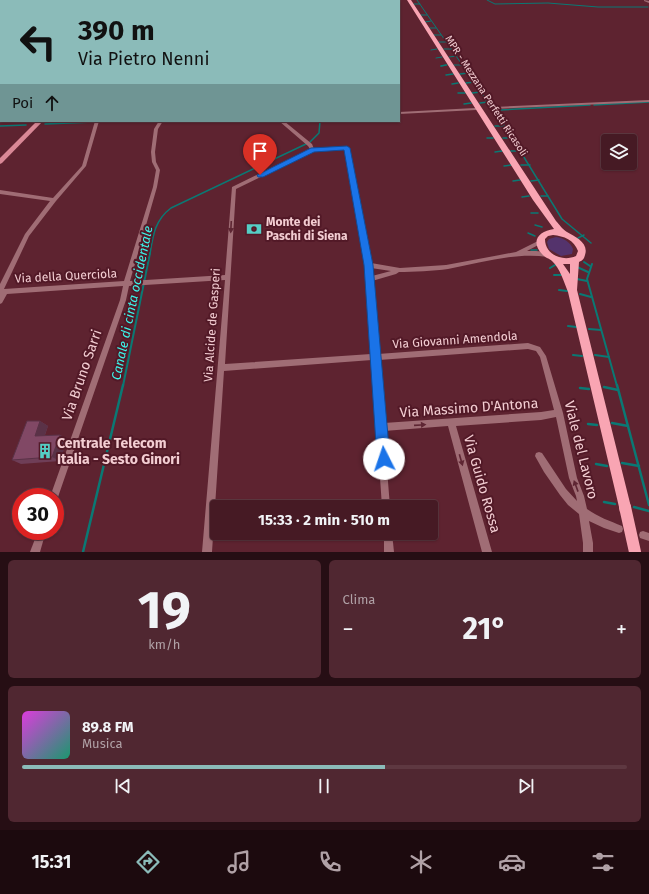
<!DOCTYPE html>
<html lang="it">
<meta charset="utf-8">
<style>
body{margin:0;font-family:"Fira Sans",sans-serif;background:#502731;color:#f1f3f6;height:100vh;display:flex;flex-direction:column;font-size:15px;white-space:nowrap}
*{box-sizing:border-box;margin:0}
p{font-size:13px;color:#b0a1a6}
.icon{flex:none;width:22px;height:22px;fill:none;stroke:currentColor;stroke-width:2;stroke-linecap:round;stroke-linejoin:round}
.map{position:relative;height:552px;overflow:hidden}
.side{display:flex;flex-direction:column;gap:8px;padding:8px;background:#260e14;flex:1}
.side>*{flex:none}
.guide{position:absolute;left:0px;top:0px;width:400px;height:122px;box-shadow:0 1px 3px #0004,0 0 0 1px #5e3841;background:#8bbbb9;color:#111;overflow:hidden}
.controls{position:absolute;left:601px;top:134px;display:grid;gap:8px}
.controls a{display:grid;place-items:center;width:36px;height:36px;border-radius:4px;background:#461a24;box-shadow:0 1px 3px #0004,0 0 0 1px #5e3841;font-size:20px}
.speed{position:absolute;left:12px;top:488px;display:flex;gap:8px;font-size:20px;font-weight:700;text-align:center}
.speed>*{display:grid;place-content:center;width:52px;height:52px;border-radius:50%;background:#461a24;box-shadow:0 1px 3px #0004,0 0 0 1px #5e3841;line-height:1}
.speed .limit{border:6px solid #d22;background:#fff;color:#111}
.pin{position:absolute;display:grid;place-items:center;width:34px;height:34px;color:#fff;margin:-41px -17px;border-radius:50% 50% 50% 0;rotate:-45deg;box-shadow:0 0 4px #0007}
.pin .icon{rotate:45deg}
.me{position:absolute;width:44px;margin:-22px;rotate:356deg;stroke-linejoin:round;filter:drop-shadow(0 0 3px #0008)}
.turn{display:flex;align-items:center;gap:14px;height:84px;padding:0 12px;font-size:18px}
.turn .icon{width:52px;height:52px;stroke-width:2.5}
.turn b{display:block;font-size:28px;line-height:34px}
.then{display:flex;align-items:center;height:38px;padding:0 12px;background:#0003;gap:8px;font-size:15px}
.big{font-size:30px;font-weight:700;line-height:1.1}
.side .card{flex:1;display:flex;flex-direction:column;justify-content:center;gap:6px;min-width:0;padding:0 14px;border-radius:6px;background:#502731}
.side .dial{align-items:center;gap:0}
.dial b{font-size:52px;line-height:1}
.song{display:flex;align-items:center;gap:12px}
.cover{width:48px;height:48px;border-radius:6px;background:linear-gradient(135deg,hsl(300 70% 55%),hsl(160 70% 35%))}
.played{height:4px;border-radius:2px;background:linear-gradient(90deg,#8bbbb9 60%,#5e3841 60%)}
.keys{display:flex;justify-content:space-around;direction:ltr}
.heat{display:flex;justify-content:space-between;align-items:center;font-size:22px;direction:ltr}
.side .tiles{flex:1;display:grid;gap:8px;grid-template-columns:1fr 1fr}
.card:last-child{grid-column:span 2}
.trip{position:absolute;left:210px;top:500px;width:228px;height:40px;border-radius:4px;background:#461a24;box-shadow:0 1px 3px #0004,0 0 0 1px #5e3841;font-weight:700;line-height:40px;text-align:center}
.dock{display:flex;height:64px;justify-content:space-around;align-items:center;background:#1c0a0e;color:#b0a1a6}
.dock .icon{width:28px;height:28px}
.dock .on{color:#8bbbb9}
.dock b{font-size:18px;color:#f1f3f6}
.map>svg:first-child{display:block}
</style>
<div class="map">
<svg width="649" height="552" viewBox="0 0 649 552">
<rect width="100%" height="100%" fill="#5e2330"/>
<!-- green -->
<path fill="#54336c" d="M556,237C564,238 570,242 573,249L572,254L561,256L549,249L547,242L549,239Z"/>
<g fill="none" stroke-linecap="round" stroke-linejoin="round">
<!-- stream-far3 -->
<g stroke="#0a7974" stroke-width="1">
<path d="M417,0L463,66"/>
<path d="M487,0L495,4L548,3L598,7H648"/>
<path d="M414,4H420"/>
<path d="M421,15H427"/>
<path d="M425,22L431,21"/>
<path d="M430,28H436"/>
<path d="M434,35H441"/>
<path d="M439,42H445"/>
<path d="M444,49H451"/>
<path d="M431,50L437,49"/>
<path d="M449,57L457,56"/>
<path d="M436,58L442,57"/>
<path d="M454,65H463"/>
<path d="M441,66L447,65"/>
</g>
<!-- stream-far2 -->
<g stroke="#0a7974" stroke-width="1.5">
<path d="M462,65L489,104"/>
<path d="M441,66L446,65"/>
<path d="M460,74L468,73"/>
<path d="M446,75L453,74"/>
<path d="M466,83L475,82"/>
<path d="M452,84L458,83"/>
<path d="M458,93H465"/>
<path d="M472,93L481,92"/>
<path d="M480,103L488,102"/>
<path d="M464,104L471,103"/>
<path d="M594,105L649,102"/>
<path d="M500,110L590,105"/>
<path d="M498,115L562,219L591,243"/>
<path d="M104,122L116,121"/>
<path d="M45,124L94,122"/>
<path d="M0,126L26,125"/>
<path d="M495,126H504"/>
<path d="M487,138H493"/>
<path d="M503,138H513"/>
<path d="M310,142L319,133L320,121"/>
<path d="M511,151H521"/>
<path d="M495,152L502,151"/>
<path d="M521,165H530"/>
<path d="M504,166L511,165"/>
<path d="M513,181L520,180"/>
<path d="M531,181L539,180"/>
<path d="M541,196H548"/>
<path d="M522,197L529,196"/>
<path d="M531,213H538"/>
<path d="M535,225L542,227"/>
<path d="M528,233L535,236"/>
<path d="M578,238L584,235"/>
<path d="M531,250H537"/>
<path d="M150,254C153,235 155,220 171,208L306,144"/>
</g>
<!-- stream-far1 -->
<g stroke="#0a7974" stroke-width="2">
<path d="M584,262L590,266"/>
<path d="M592,264L587,279L617,386"/>
<path d="M577,267L588,272"/>
<path d="M550,268L555,265"/>
<path d="M554,275H561"/>
<path d="M577,279L587,281"/>
<path d="M559,290L567,291"/>
<path d="M580,294L591,297"/>
<path d="M568,326L576,327"/>
<path d="M589,329L601,330"/>
<path d="M573,355L582,356"/>
<path d="M595,355L609,357"/>
<path d="M123,386L150,253"/>
</g>
<!-- stream -->
<g stroke="#0a7974" stroke-width="2.5">
<path d="M617,385L649,505"/>
<path d="M604,387L618,390"/>
<path d="M580,388L589,389"/>
<path d="M612,423L628,426"/>
<path d="M588,424L597,425"/>
<path d="M622,463L639,466"/>
<path d="M596,464L607,466"/>
<path d="M604,502L615,504"/>
<path d="M634,507L649,511"/>
<path d="M83,552L123,385"/>
</g>
<!-- street -->
<g fill="#a06d75" fill-rule="evenodd">
<rect x="15" y="0" width="3" height="1"/>
<rect x="61" y="0" width="2" height="1"/>
<rect x="135" y="0" width="2" height="1"/>
<rect x="198" y="0" width="3" height="1"/>
<path d="M644,0L649,1V3L644,1Z"/>
<rect x="0" y="13" width="1" height="3"/>
<path d="M649,100V102L494,109L492,108L494,107Z"/>
<path d="M475,108H476V110L399,114V112Z"/>
<path d="M95,121H99L86,166L56,201L29,236L4,289L124,281L153,187L156,170L152,162L151,152L154,129L159,121H163L158,129L155,152L156,162L160,170L157,187L130,281L225,275L232,187L310,149L308,146L279,121H284L312,144L314,149L347,147L349,148L371,263L400,268L446,265L516,252L538,241H542L543,242L542,243L527,251C534,251 545,250 551,255L550,257H548C514,252 481,263 448,269C434,271 413,272 399,272L396,274L372,281L378,354L528,343L540,347L546,356L563,413L577,478L584,496L587,509C598,517 610,521 622,526L623,529L622,532L619,533L604,528L589,521L593,543V552H583V543L579,514L568,505L560,495L544,472L535,456L536,453L539,452L542,453L566,489L577,501L576,496L569,478L556,417L541,420L456,426L492,552H482L448,426L384,431L390,507H382L372,360L224,371L212,552H202L225,280L129,286L126,300L58,497L57,500L55,501V497H50L120,300L123,286L7,294L2,303L0,304V284L25,234L50,201L0,194V190L53,198L82,166ZM345,149L365,265L371,354L225,364L236,189L314,151ZM371,268L391,271L372,276ZM528,349L536,351L540,357L554,410L541,412L384,423L379,360Z"/>
<path d="M38,531H46L40,552H30Z"/>
<path d="M643,531L649,533V541L640,538L639,535L640,532Z"/>
<path d="M384,533H392L394,552H384Z"/>
</g>
<!-- secondary -->
<path fill="#d98896" fill-rule="evenodd" d="M37,121H43L2,163L0,164V158Z"/>
<!-- primary -->
<path fill="#f9a5b3" fill-rule="evenodd" d="M407,0H411L556,221C559,224 563,230 567,232C576,237 589,243 585,255C584,259 583,260 579,262L577,290L631,507L630,512L625,513L620,512L619,507L568,292C564,282 560,268 552,261C549,258 545,258 542,254C530,241 539,231 554,229L533,200ZM553,235C564,236 574,240 578,251L576,256C563,262 545,255 545,239L548,236ZM563,264H570V274Z"/>
<!-- primary-bridge -->
<path stroke="#f9a5b3" stroke-width="12" d="M625,507L635,552"/>
</g>
<!-- wall -->
<path fill="#6f3e57" d="M40,421L48,426L45,435H60L67,439L60,461L21,464L12,460Z"/>
<!-- shaded-wall -->
<g fill="#5a3247">
<path d="M40,421L48,426L43,440L35,436Z"/>
<path d="M60,435L67,439L60,461L52,457Z"/>
</g>
<!-- building -->
<path fill="#814865" stroke="#5a3247" d="M27,421H40L35,436L60,435L52,457L12,460Z"/>
<!-- one-way arrows -->
<defs><path id="oneway-solid" d="M-6-.8H1V-3.2L6.5 0L1 3.2V.8H-6Z"/></defs>
<g fill="#5e2633">
<use href="#oneway-solid" transform="translate(231 227) rotate(93)"/>
<use href="#oneway-solid" transform="translate(420 425) rotate(-4)"/>
<use href="#oneway-solid" transform="translate(461 460) rotate(74)"/>
<use href="#oneway-solid" transform="translate(576 486) rotate(-110)"/>
</g>
<!-- route -->
<path fill="#1a73e8" stroke="#114b97" d="M347,146L350,148L373,265L390,459L388,464L384,465L379,464L377,459L364,265L344,150L314,152L263,177H258L257,175L311,148Z"/>
<!-- icons -->
<defs>
<g id="bank-bare" transform="scale(1.2)"><path d="M-6-4H6V4H-6ZM0-2.3a2.3 2.3 0 1 0 0 4.6a2.3 2.3 0 1 0 0-4.6Z" fill="#55cec5" stroke="#521927" stroke-width="2.5" paint-order="stroke"/></g>
<g id="building-bare" transform="scale(1.2)"><path d="M-4-6H4V6H1V3H-1V6H-4ZM-2.5-4.3h1.7v1.8h-1.7ZM.8-4.3h1.7v1.8H.8ZM-2.5-1h1.7V.8h-1.7ZM.8-1h1.7V.8H.8Z" fill="#55cec5" stroke="#521927" stroke-width="2.5" paint-order="stroke"/></g>
</defs>
<g fill-rule="evenodd">
<use href="#bank-bare" x="254" y="229"/>
<use href="#building-bare" x="45" y="451"/>
</g>
<g text-anchor="middle" dominant-baseline="central" stroke-width="4" stroke-linejoin="round" paint-order="stroke">
<!-- far-street labels -->
<g font-size="10" fill="#f3cdd2" stroke="#521927">
<text transform="translate(486 96) rotate(57)">MPR - Mezzana Perfetti Ricasoli</text>
</g>
<!-- poi labels -->
<g font-size="12" font-weight="bold" fill="#f3cdd2" stroke="#521927" text-anchor="start">
<text x="266" y="222">Monte dei<tspan x="266" dy="14">Paschi di Siena</tspan></text>
</g>
<!-- street labels -->
<g font-size="12" fill="#f3cdd2" stroke="#521927">
<text transform="translate(66 276) rotate(-3)">Via della Querciola</text>
<text transform="translate(212 325) rotate(-86)">Via Alcide de Gasperi</text>
<text transform="translate(455 340) rotate(-4)">Via Giovanni Amendola</text>
</g>
<!-- water labels -->
<g font-size="13" font-style="italic" fill="#3cf5ea" stroke="#521927">
<text transform="translate(132 303) rotate(-78)">Canale di cinta occidentale</text>
</g>
<!-- near-street labels -->
<g font-size="14" fill="#f3cdd2" stroke="#521927">
<text transform="translate(82 375) rotate(-71)">Via Bruno Sarri</text>
<text transform="translate(469 408) rotate(-4)">Via Massimo D'Antona</text>
<text transform="translate(581 450) rotate(76)">Viale del Lavoro</text>
<text transform="translate(482 484) rotate(74)">Via Guido Rossa</text>
</g>
<!-- near-poi labels -->
<g font-size="14" font-weight="bold" fill="#f3cdd2" stroke="#521927" text-anchor="start">
<text x="57" y="443">Centrale Telecom<tspan x="57" dy="16">Italia - Sesto Ginori</tspan></text>
</g>
</g>
</svg>
<div class="controls">
<a><svg class="icon" aria-label="layers" viewBox="0 0 24 24"><path d="M12 4l9 5-9 5-9-5zM3 14l9 5 9-5"/></svg></a>
</div>
<div class="speed"><div class="limit">30</div></div>
<div class="pin" style="left:260px;top:175px;background:#d93025"><svg class="icon" aria-label="arrive" viewBox="0 0 24 24"><path d="M6 21V4h12l-3 4 3 4H6"/></svg></div>
<svg class="me" style="left:384px;top:459px" viewBox="-20 -20 40 40"><circle r="19" fill="#fff"/><path d="M0-13L10 11 0 6-10 11z" fill="#1a73e8"/></svg>
<div class="trip">15:33 · 2 min · 510 m</div>
<div class="guide">
<div class="turn"><svg class="icon" aria-label="left" viewBox="0 0 24 24"><path d="M17 20v-9H6M10 6l-5 5 5 5"/></svg><div><b>390 m</b>Via Pietro Nenni</div></div>
<div class="then">Poi<svg class="icon" aria-label="ahead" viewBox="0 0 24 24"><path d="M12 20V5M6 11l6-6 6 6"/></svg></div>
</div>
</div>
<section class="side">
<div class="tiles">
<div class="card dial"><b>19</b><p>km/h</p></div>
<div class="card"><p>Clima</p>
<div class="heat"><a>−</a><b class="big">21°</b><a>+</a></div>
</div>
<div class="card">
<div class="song"><i class="cover"></i><div><b>89.8 FM</b><p>Musica</p></div></div>
<div class="played"></div>
<div class="keys"><svg class="icon" aria-label="previous" viewBox="0 0 24 24"><path d="M18 5L8 12l10 7zM5 5v14"/></svg><svg class="icon" aria-label="pause" viewBox="0 0 24 24"><path d="M8 5v14M16 5v14"/></svg><svg class="icon" aria-label="next" viewBox="0 0 24 24"><path d="M6 5l10 7-10 7zM19 5v14"/></svg></div>
</div>
</div>
</section>
<nav class="dock">
<b>15:31</b>
<svg class="icon on" aria-label="directions" viewBox="0 0 24 24"><path d="M12 3l9 9-9 9-9-9zM9 14v-3h6M13 9l2 2-2 2"/></svg>
<svg class="icon" aria-label="music" viewBox="0 0 24 24"><path d="M9 18V5l10-2v13"/><circle cx="6" cy="18" r="3"/><circle cx="16" cy="16" r="3"/></svg>
<svg class="icon" aria-label="phone" viewBox="0 0 24 24"><path d="M5 4h4l2 5-3 2q2 4 5 5l2-3 5 2v4C11 20 4 13 5 4z"/></svg>
<svg class="icon" aria-label="climate" viewBox="0 0 24 24"><path d="M12 3v18M4 7l16 10M4 17L20 7"/></svg>
<svg class="icon" aria-label="car" viewBox="0 0 24 24"><path d="M5 17H2v-5l4-1 3-4h7l3 4 3 1v5h-3M9 17h6M6 11h13"/><circle cx="7" cy="17" r="2"/><circle cx="17" cy="17" r="2"/></svg>
<svg class="icon" aria-label="filters" viewBox="0 0 24 24"><path d="M4 7h16M4 17h16"/><circle cx="9" cy="7" r="2"/><circle cx="15" cy="17" r="2"/></svg>
</nav>
